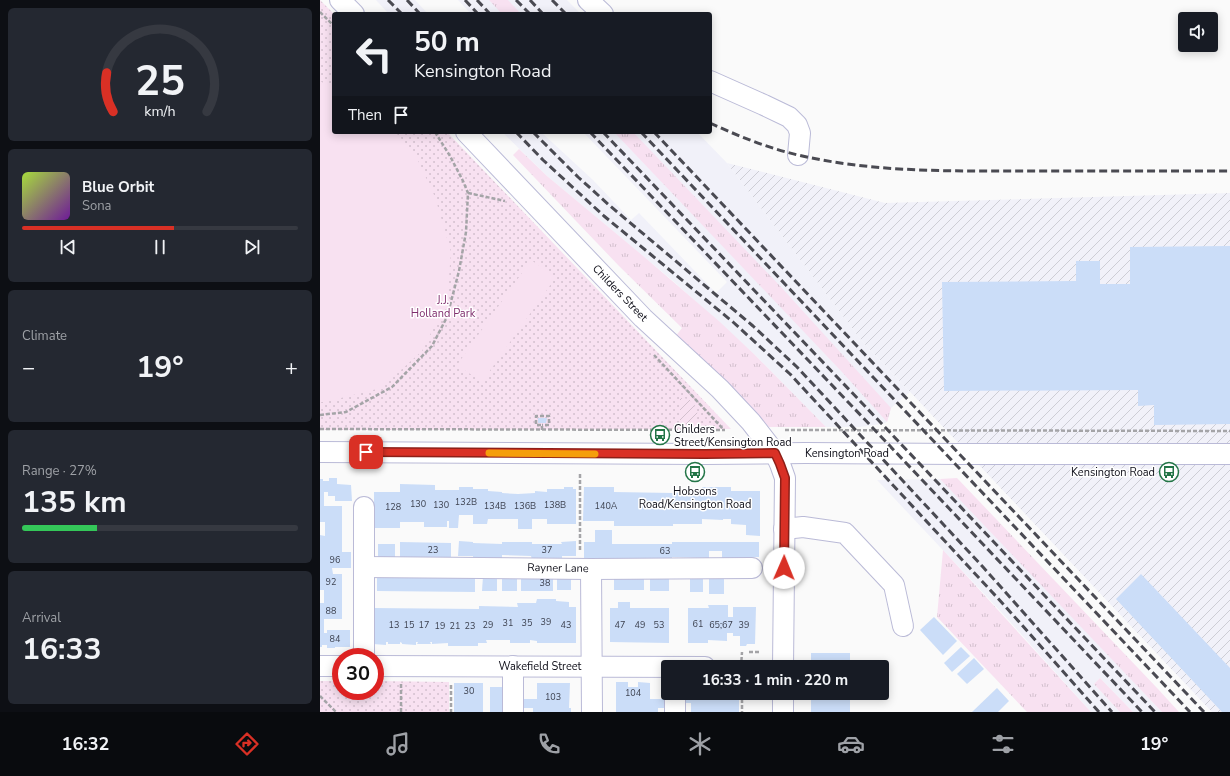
<!DOCTYPE html>
<meta charset="utf-8">
<style>
body{margin:0;font-family:"Nunito Sans",sans-serif;background:#242831;color:#f1f3f6;height:100vh;display:flex;flex-direction:column;font-size:15px;white-space:nowrap}
*{box-sizing:border-box;margin:0}
p{font-size:13px;color:#9ea1a6}
.icon{flex:none;width:22px;height:22px;fill:none;stroke:currentColor;stroke-width:2;stroke-linecap:round;stroke-linejoin:round}
.map{position:relative;flex:1;overflow:hidden}
.panel{display:flex;flex-direction:column;gap:8px;padding:8px;background:#0d0f14;width:320px}
.panel>*{flex:none}
.top-card{position:absolute;left:12px;top:12px;width:380px;height:122px;border-radius:4px;box-shadow:0 2px 10px #0003;background:#171b24;color:#f1f3f6;overflow:hidden}
.fabs{position:absolute;left:858px;top:12px;display:grid;gap:8px}
.fabs a{display:grid;place-items:center;width:40px;height:40px;border-radius:4px;background:#171b24;box-shadow:0 2px 10px #0003;font-size:20px}
.speed{position:absolute;left:12px;top:648px;display:flex;gap:8px;font-size:20px;font-weight:700;text-align:center}
.speed>*{display:grid;place-content:center;width:52px;height:52px;border-radius:50%;background:#171b24;box-shadow:0 2px 10px #0003;line-height:1}
.speed .limit{border:6px solid #d22;background:#fff;color:#111}
.pin{position:absolute;display:grid;place-items:center;width:34px;height:34px;color:#fff;margin:-17px;border-radius:8px;box-shadow:0 2px 6px #0006}
.me{position:absolute;width:44px;margin:-22px;rotate:1deg;stroke-linejoin:round;filter:drop-shadow(0 0 3px #0008)}
.turn{display:flex;align-items:center;gap:14px;height:84px;padding:0 16px;font-size:18px}
.turn .icon{width:52px;height:52px;stroke-width:2.5}
.turn b{display:block;font-size:28px;line-height:34px}
.then{display:flex;align-items:center;height:38px;padding:0 16px;background:#0003;gap:8px;font-size:15px}
.big{font-size:30px;font-weight:700;line-height:1.1}
.panel .tile{flex:1;display:flex;flex-direction:column;justify-content:center;gap:6px;min-width:0;padding:0 14px;border-radius:6px;background:#242831}
.panel .dial{align-items:center;gap:0}
.dial svg{height:104px;overflow:visible;fill:none;stroke:#363941;stroke-width:7;stroke-linecap:round;text-anchor:middle}
.dial text{fill:#f1f3f6;stroke:none}
.song{display:flex;align-items:center;gap:12px}
.cover{width:48px;height:48px;border-radius:6px;background:linear-gradient(135deg,hsl(80 70% 55%),hsl(280 70% 35%))}
.played{height:4px;border-radius:2px;background:linear-gradient(90deg,#d93025 55%,#363941 55%)}
.keys{display:flex;justify-content:space-around;direction:ltr}
.heat{display:flex;justify-content:space-between;align-items:center;font-size:22px;direction:ltr}
.charge{height:6px;border-radius:3px;background:linear-gradient(90deg,#34c759 27%,#363941 0)}
.trip{position:absolute;left:341px;top:660px;width:228px;height:40px;border-radius:4px;background:#171b24;box-shadow:0 2px 10px #0003;font-weight:700;line-height:40px;text-align:center}
.tab-bar{display:flex;height:64px;justify-content:space-around;align-items:center;background:#090b0e;color:#9ea1a6}
.tab-bar .icon{width:28px;height:28px}
.tab-bar .selected{color:#d93025}
.tab-bar b{font-size:18px;color:#f1f3f6}
main{display:flex;flex:1;min-height:0}
.map>svg:first-child{display:block}
</style>
<main>
<section class="panel">
<div class="tile dial"><svg viewBox="0 0 100 80">
<path d="M14 69A42 42 0 1 1 86 69"/>
<path d="M14 69A42 42 0 0 1 9 39" stroke="#d93025"/>
<text x="50" y="56" font-size="32" font-weight="700">25</text>
<text x="50" y="72" font-size="11">km/h</text>
</svg></div>
<div class="tile">
<div class="song"><i class="cover"></i><div><b>Blue Orbit</b><p>Sona</p></div></div>
<div class="played"></div>
<div class="keys"><svg class="icon" aria-label="previous" viewBox="0 0 24 24"><path d="M18 5L8 12l10 7zM5 5v14"/></svg><svg class="icon" aria-label="pause" viewBox="0 0 24 24"><path d="M8 5v14M16 5v14"/></svg><svg class="icon" aria-label="next" viewBox="0 0 24 24"><path d="M6 5l10 7-10 7zM19 5v14"/></svg></div>
</div>
<div class="tile"><p>Climate</p>
<div class="heat"><a>−</a><b class="big">19°</b><a>+</a></div>
</div>
<div class="tile"><p>Range · 27%</p><b class="big">135 km</b><div class="charge"></div></div>
<div class="tile"><p>Arrival</p><b class="big">16:33</b></div>
</section>
<div class="map">
<svg width="910" height="712" viewBox="0 0 910 712">
<defs>
<pattern id="industrial-furrows" width="10" height="10" patternUnits="userSpaceOnUse"><rect width="10" height="10" fill="#f1f1f9"/><path d="M-1 1l2-2M0 10L10 0M9 11l2-2" fill="none" stroke="#cdcdd5"/></pattern>
<pattern id="grass-tufts" width="24" height="20" patternUnits="userSpaceOnUse"><rect width="24" height="20" fill="#f8e1f1"/><path d="M3 7l-1-3M5 7V3M7 7l1-3M15 17l-1-3M17 17v-4M19 17l1-3" fill="none" stroke="#d3c0ce"/></pattern>
<pattern id="park-dots" width="8" height="8" patternUnits="userSpaceOnUse"><rect width="8" height="8" fill="#f8e1f1"/><path d="M2 2h.1M6 6h.1" fill="none" stroke="#d3c0ce" stroke-width="1.8" stroke-linecap="round"/></pattern>
<pattern id="garden-furrows" width="10" height="10" patternUnits="userSpaceOnUse"><rect width="10" height="10" fill="#f8e1f1"/><path d="M-1 1l2-2M0 10L10 0M9 11l2-2" fill="none" stroke="#d3c0ce"/></pattern>
</defs>
<rect width="100%" height="100%" fill="#fafafa"/>
<!-- built -->
<g fill="#f1f1f9">
<path d="M56,0H95L108,14H69Z"/>
<path d="M138,0H247L261,14H151Z"/>
<path d="M182,132H221L273,180L311,220L319,213L396,293L407,282L263,132H377L407,163L542,341L590,392L571,408L567,422L562,424L539,427H506L435,355L353,281L227,176Z"/>
<path d="M620,479L660,519L842,712H813L780,678L774,684L800,712H771L683,614L557,480Z"/>
</g>
<!-- industrial -->
<path fill="url(#industrial-furrows)" d="M407,163L565,203L910,193V712H892L542,341Z"/>
<!-- grass -->
<g fill="url(#grass-tufts)">
<path d="M169,0H188L201,14H182Z"/>
<path d="M294,132H313L461,287L571,408L567,422L522,372Z"/>
<path d="M199,149L227,176L322,255L400,322L435,355L506,427H449L400,378L355,337L362,328L299,266L193,155Z"/>
<path d="M637,478L838,689L859,712H842L620,479Z"/>
<path d="M623,550L771,712H707L617,617Z"/>
<path d="M780,678L813,712H800L774,684Z"/>
</g>
<!-- park -->
<g fill="url(#park-dots)">
<path d="M0,0L14,14V132H127L411,429L0,430Z"/>
<path d="M0,681H21V691H55V681L129,682V712H0Z"/>
</g>
<!-- garden -->
<path fill="url(#garden-furrows)" d="M360,398L369,399C377,409 380,412 375,424H363L360,421Z"/>
<!-- pitch -->
<g fill="#f8e1f1">
<path d="M0,81L14,89V132H75L94,152L115,197L131,252L127,301L102,351L61,388L5,402H0Z"/>
<path d="M211,260L236,277L162,382L137,365Z"/>
</g>
<!-- building -->
<g fill="#cbddf8">
<path d="M910,246V424L834,425V405L818,406V390L624,391L622,282L756,281V261H780V284H810V247Z"/>
<path d="M218,418H227L226,423H218Z"/>
<path d="M9,478H17V484L31,485L32,501H15V496H8V492H4V506H22V552H31V568H12L13,574H22V619H4V633H7V630H30V647H15V648H7V645H2V647H0V603H4V590H0V535L5,536V522H0V479H3V481H9Z"/>
<path d="M80,484L115,485V490H139V487H153V489H168V491L182,492V493L198,494L215,493V491L227,492V489H244V487H253V489H256V524H227V519H212V529H198V519H168L167,524H153V515H139L138,528H129V521H127V527H104V522H80V528H54V492H80Z"/>
<path d="M264,487H294V492L353,493V491H382V487H411V491H440V536L426,535V525L411,524V519H403V520L382,519V524H353V526H294V521H263Z"/>
<path d="M275,530H292V544H352V542H439V557H426V559H402V551H389V558L352,557V559H264V542H275Z"/>
<path d="M139,541L153,542V543L182,544V542H212V544H242L241,542L256,541V556H242V559H212L211,556L182,555V559H153V556H138Z"/>
<path d="M80,542L131,543V558H80Z"/>
<rect x="58" y="544" width="17" height="15"/>
<path d="M821,574L910,668V712H902L796,599Z"/>
<path d="M57,575L155,576V592L57,591Z"/>
<rect x="182" y="575" width="15" height="16"/>
<rect x="201" y="575" width="32" height="16"/>
<path d="M237,575L251,576V590H237Z"/>
<path d="M294,575L324,576V590H294Z"/>
<rect x="370" y="575" width="13" height="17"/>
<path d="M163,576H177V591H162Z"/>
<rect x="330" y="576" width="19" height="15"/>
<rect x="389" y="576" width="15" height="18"/>
<path d="M217,599H236V601L249,602V607H256V643H217V641L210,640V643H190V640H166L167,643H158V646H128V643L112,644V642H110L111,644H97L98,642H96V645L82,644V643L80,642V644H68V642H66V645L53,644V608L159,609V606L198,607L197,603H216Z"/>
<path d="M298,602H310V608H349V643L290,642V608H298Z"/>
<path d="M388,605H408V617H413V607H436L435,644H427L426,646H420V636H413V633H407V641L388,640V643H368V608H389Z"/>
<path d="M614,617L637,641L623,655L600,630Z"/>
<path d="M641,647L650,656L632,672L624,663Z"/>
<rect x="491" y="653" width="39" height="14"/>
<path d="M654,658L664,669L647,684L637,674Z"/>
<path d="M296,682H308V687H318V682L330,683V699H350V708H338V712H296Z"/>
<rect x="134" y="683" width="29" height="29"/>
<path d="M217,683H250L249,708H251V712H213V708H202V699H217Z"/>
<rect x="170" y="687" width="17" height="25"/>
<path d="M677,688L689,701L678,712H652Z"/>
<path d="M365,693H419V712H371V703H365Z"/>
<rect x="491" y="693" width="39" height="19"/>
</g>
<g fill="none" stroke-linecap="round" stroke-linejoin="round">
<!-- minor casing -->
<g stroke="#babad7" stroke-width="22">
<g id="minor">
<path d="M20,0L34,14"/>
<path d="M268,0L283,14"/>
<path d="M390,81L444,105L469,117L477,125L480,133L478,155"/>
<path d="M146,132L323,318L400,389L431,422L455,453L460,464L465,478L463,667"/>
<path d="M0,452L385,454L485,453L639,454H910"/>
<path d="M464,529L483,527L525,533L574,585L583,626"/>
<path d="M44,567L271,569L432,568"/>
<path d="M271,569L272,712"/>
<path d="M44,657V507"/>
<path d="M0,666H21"/>
<path d="M55,666L385,667"/>
<path d="M193,712V666"/>
<path d="M355,712V693"/>
<path d="M463,712V693"/>
</g>
</g>
<!-- path -->
<g stroke="#a4a4a7" stroke-width="2.5" stroke-dasharray="4 2" stroke-linecap="butt">
<path d="M0,12L14,26"/>
<path d="M148,193L185,201"/>
<path d="M334,355L404,430"/>
<path d="M0,415L26,412L72,387L112,346L127,317L139,271L146,232L148,193L143,181L130,156L115,132"/>
<path d="M0,429L405,430"/>
<path d="M222,430V425H216V416H229V425H222"/>
<path d="M465,430L910,431"/>
<path d="M260,474V552"/>
<path d="M429,652H441"/>
<path d="M421,667L422,652"/>
<path d="M131,685V712"/>
<path d="M422,693V712"/>
<path d="M0,696L16,712"/>
<path d="M81,712V682"/>
</g>
<!-- minor -->
<use href="#minor" stroke="#fff" stroke-width="20"/>
<!-- rail -->
<g stroke="#4a4a52" stroke-width="3" stroke-dasharray="8 4" stroke-linecap="butt">
<path d="M68,0L82,14"/>
<path d="M87,0L100,14"/>
<path d="M145,0L158,14"/>
<path d="M157,0L170,14"/>
<path d="M196,0L210,14"/>
<path d="M210,0L223,14"/>
<path d="M232,0L246,14"/>
<path d="M390,123C418,136 448,148 478,155C555,173 635,171 713,171C779,171 844,171 910,171"/>
<path d="M196,132L223,160L284,216L413,322L470,374L685,606L779,712"/>
<path d="M213,132L258,177L289,205L433,326L477,367L663,567L792,712"/>
<path d="M270,132L551,426L822,712"/>
<path d="M283,132L562,424L835,712"/>
<path d="M321,132L870,712"/>
<path d="M334,132L884,712"/>
</g>
</g>
<g fill="none" stroke-linecap="round" stroke-linejoin="round">
<!-- route casing -->
<g stroke="#8d1f18" stroke-width="10">
<path id="route" d="M46,452L385,454L455,453L460,464L465,478L464,568"/>
</g>
<!-- route -->
<use href="#route" stroke="#d93025" stroke-width="7"/>
<!-- slow -->
<path stroke="#f59e0b" stroke-width="7" d="M169,453L275,454"/>
</g>
<!-- icons -->
<defs>
<g id="bus-ring" transform="scale(1)"><circle r="9.5" fill="#fff" stroke="#237547" stroke-width="1.5"/><path d="M-5-6H5V4H4V6H2V4H-2V6H-4V4H-5ZM-3.5-4V0h7V-4ZM-3.5 1.2v1.5H-2V1.2ZM2 1.2v1.5H3.5V1.2Z" fill="#237547"/></g>
</defs>
<g fill-rule="evenodd">
<use href="#bus-ring" x="340" y="435"/>
<use href="#bus-ring" x="375" y="472"/>
<use href="#bus-ring" x="849" y="472"/>
</g>
<g text-anchor="middle" dominant-baseline="central" stroke-width="3" stroke-linejoin="round" paint-order="stroke">
<!-- number labels -->
<g font-size="9" fill="#3d4250">
<text x="146" y="502">132B</text>
<text x="98" y="504">130</text>
<text x="121" y="505">130</text>
<text x="235" y="505">138B</text>
<text x="175" y="506">134B</text>
<text x="205" y="506">136B</text>
<text x="286" y="506">140A</text>
<text x="73" y="507">128</text>
<text x="113" y="550">23</text>
<text x="227" y="550">37</text>
<text x="345" y="551">63</text>
<text x="15" y="560">96</text>
<text x="11" y="582">92</text>
<text x="225" y="583">38</text>
<text x="11" y="611">88</text>
<text x="226" y="622">39</text>
<text x="188" y="623">31</text>
<text x="207" y="623">35</text>
<text x="378" y="624">61</text>
<text x="74" y="625">13</text>
<text x="89" y="625">15</text>
<text x="104" y="625">17</text>
<text x="168" y="625">29</text>
<text x="246" y="625">43</text>
<text x="300" y="625">47</text>
<text x="320" y="625">49</text>
<text x="339" y="625">53</text>
<text x="401" y="625">65;67</text>
<text x="424" y="625">39</text>
<text x="120" y="626">19</text>
<text x="135" y="626">21</text>
<text x="150" y="626">23</text>
<text x="15" y="639">84</text>
<text x="149" y="691">30</text>
<text x="313" y="693">104</text>
<text x="233" y="697">103</text>
</g>
<!-- street labels -->
<g font-size="11" fill="#0e0e18" stroke="#fff">
<text transform="translate(300 293) rotate(46)">Childers Street</text>
<text x="527" y="453">Kensington Road</text>
<text transform="translate(238 568) rotate(1)">Rayner Lane</text>
<text x="220" y="666">Wakefield Street</text>
</g>
<!-- park labels -->
<g font-size="11" fill="#7e2d6c" stroke="#fff">
<text x="123" y="300">J.J.<tspan x="123" dy="13">Holland Park</tspan></text>
</g>
<!-- poi labels -->
<g font-size="11" fill="#0e0e18" stroke="#fff" text-anchor="start">
<text x="354" y="429">Childers<tspan x="354" dy="13">Street/Kensington Road</tspan></text>
<text x="835" y="472" text-anchor="end">Kensington Road</text>
<text x="375" y="491" text-anchor="middle">Hobsons<tspan x="375" dy="13">Road/Kensington Road</tspan></text>
</g>
</g>
</svg>
<div class="fabs">
<a><svg class="icon" aria-label="sound" viewBox="0 0 24 24"><path d="M4 9h4l5-4v14l-5-4H4zM17 9q2 3 0 6"/></svg></a>
</div>
<div class="speed"><div class="limit">30</div></div>
<div class="pin" style="left:46px;top:452px;background:#d93025"><svg class="icon" aria-label="arrive" viewBox="0 0 24 24"><path d="M6 21V4h12l-3 4 3 4H6"/></svg></div>
<svg class="me" style="left:464px;top:568px" viewBox="-20 -20 40 40"><circle r="19" fill="#fff"/><path d="M0-13L10 11 0 6-10 11z" fill="#d93025"/></svg>
<div class="trip">16:33 · 1 min · 220 m</div>
<div class="top-card">
<div class="turn"><svg class="icon" aria-label="left" viewBox="0 0 24 24"><path d="M17 20v-9H6M10 6l-5 5 5 5"/></svg><div><b>50 m</b>Kensington Road</div></div>
<div class="then">Then<svg class="icon" aria-label="arrive" viewBox="0 0 24 24"><path d="M6 21V4h12l-3 4 3 4H6"/></svg></div>
</div>
</div>
</main>
<nav class="tab-bar">
<b>16:32</b>
<svg class="icon selected" aria-label="directions" viewBox="0 0 24 24"><path d="M12 3l9 9-9 9-9-9zM9 14v-3h6M13 9l2 2-2 2"/></svg>
<svg class="icon" aria-label="music" viewBox="0 0 24 24"><path d="M9 18V5l10-2v13"/><circle cx="6" cy="18" r="3"/><circle cx="16" cy="16" r="3"/></svg>
<svg class="icon" aria-label="phone" viewBox="0 0 24 24"><path d="M5 4h4l2 5-3 2q2 4 5 5l2-3 5 2v4C11 20 4 13 5 4z"/></svg>
<svg class="icon" aria-label="climate" viewBox="0 0 24 24"><path d="M12 3v18M4 7l16 10M4 17L20 7"/></svg>
<svg class="icon" aria-label="car" viewBox="0 0 24 24"><path d="M5 17H2v-5l4-1 3-4h7l3 4 3 1v5h-3M9 17h6M6 11h13"/><circle cx="7" cy="17" r="2"/><circle cx="17" cy="17" r="2"/></svg>
<svg class="icon" aria-label="filters" viewBox="0 0 24 24"><path d="M4 7h16M4 17h16"/><circle cx="9" cy="7" r="2"/><circle cx="15" cy="17" r="2"/></svg>
<b>19°</b>
</nav>
